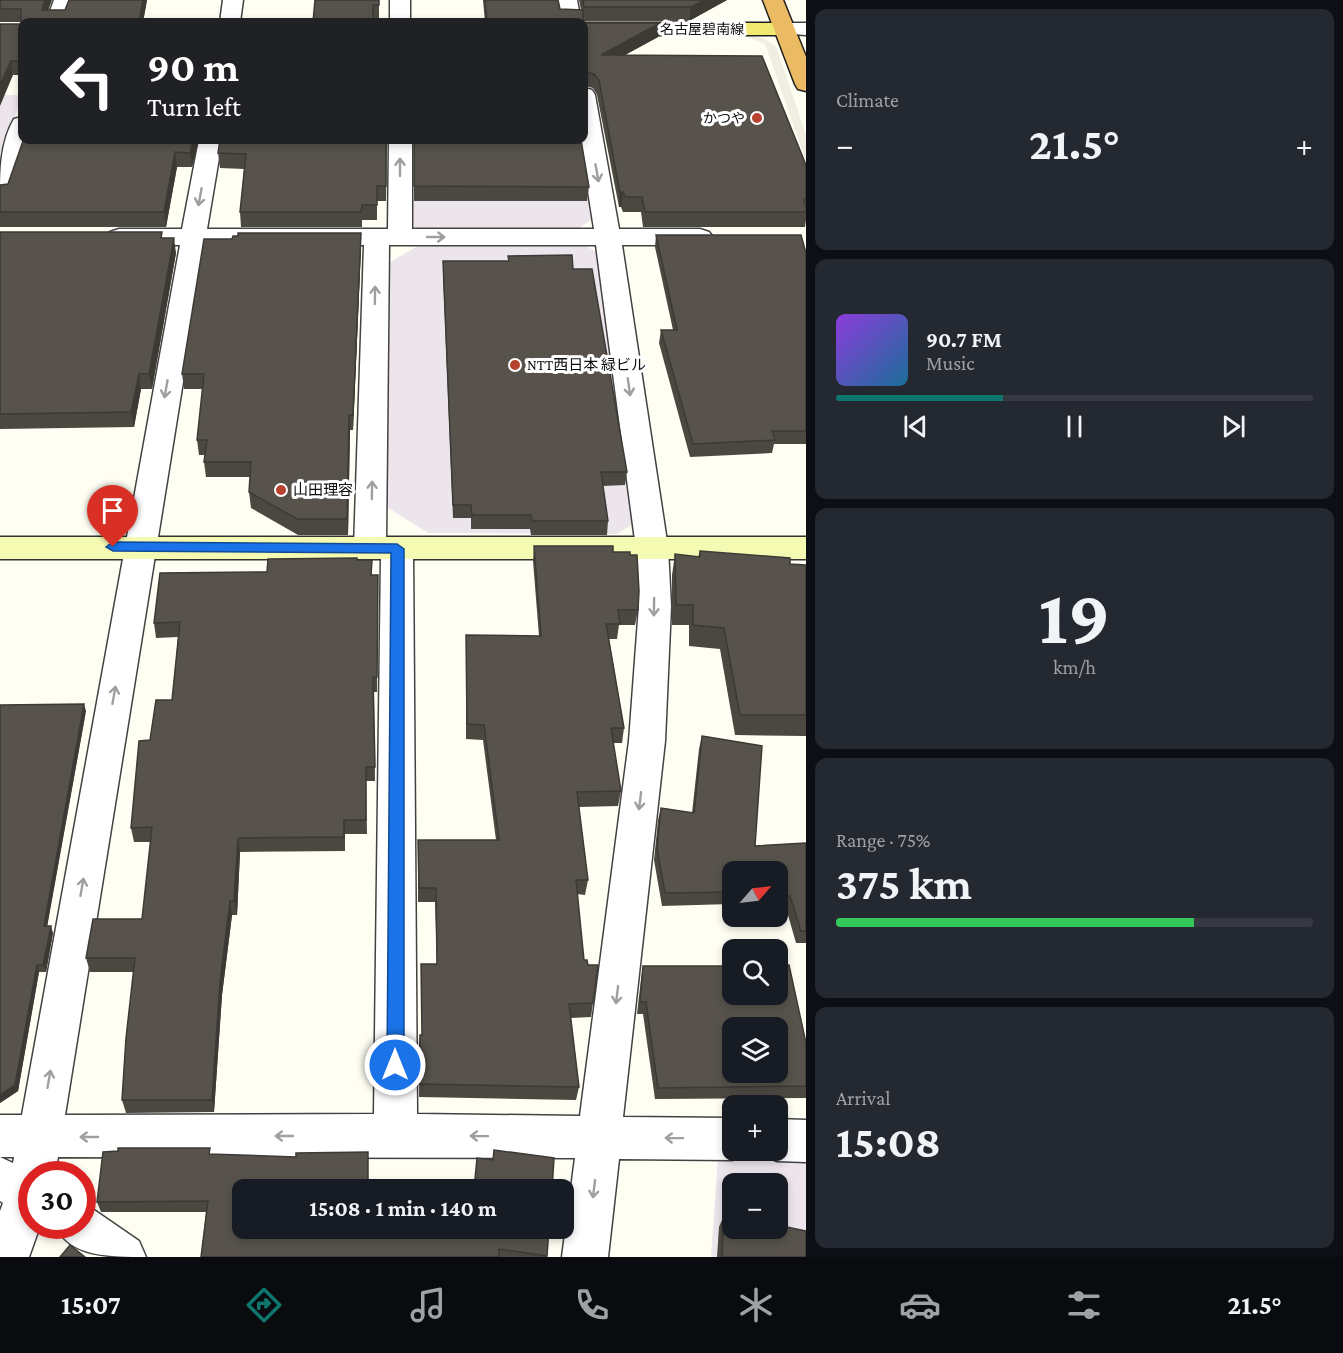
<!DOCTYPE html>
<meta charset="utf-8">
<style>
body{margin:0;font-family:"Crimson Pro","Noto Sans JP",serif;background:#242831;color:#f1f3f6;height:100vh;display:flex;flex-direction:column;font-size:22px;white-space:nowrap}
*{box-sizing:border-box;margin:0}
p{font-size:20px;color:#9ea1a6}
.icon{flex:none;width:33px;height:33px;fill:none;stroke:currentColor;stroke-width:2;stroke-linecap:round;stroke-linejoin:round}
.map{position:relative;flex:1;overflow:hidden}
.details{display:flex;flex-direction:column;gap:9px;padding:9px;background:#0d0f14;width:537px}
.details>*{flex:none}
.top-card{position:absolute;left:18px;top:18px;width:570px;height:126px;border-radius:12px;box-shadow:0 3px 9px #0003;background:#202124;color:#fff;overflow:hidden}
.needle{width:39px;rotate:62deg}
.buttons{position:absolute;left:722px;top:861px;display:grid;gap:12px}
.buttons a{display:grid;place-items:center;width:66px;height:66px;border-radius:12px;background:#171b24;box-shadow:0 3px 9px #0003;font-size:30px}
.speed{position:absolute;left:18px;top:1161px;display:flex;gap:12px;font-size:30px;font-weight:700;text-align:center}
.speed>*{display:grid;place-content:center;width:78px;height:78px;border-radius:50%;background:#171b24;box-shadow:0 3px 9px #0003;line-height:1}
.speed .limit{border:9px solid #d22;background:#fff;color:#111}
.pin{position:absolute;display:grid;place-items:center;width:51px;height:51px;color:#fff;margin:-62px -26px;border-radius:50% 50% 50% 0;rotate:-45deg;box-shadow:0 0 6px #0007}
.pin .icon{rotate:45deg}
.me{position:absolute;width:66px;margin:-33px;rotate:0deg;stroke-linejoin:round;filter:drop-shadow(0 0 4px #0008)}
.turn{display:flex;align-items:center;gap:21px;height:126px;padding:0 30px;font-size:27px}
.turn .icon{width:78px;height:78px;stroke-width:2.5}
.turn b{display:block;font-size:42px;line-height:51px}
.big{font-size:45px;font-weight:700;line-height:1.1}
.details .tile{flex:1;display:flex;flex-direction:column;justify-content:center;gap:9px;min-width:0;padding:0 21px;border-radius:12px;background:#242831}
.details .dial{align-items:center;gap:0}
.dial b{font-size:78px;line-height:1}
.song{display:flex;align-items:center;gap:18px}
.cover{width:72px;height:72px;border-radius:9px;background:linear-gradient(135deg,hsl(270 70% 55%),hsl(200 70% 35%))}
.played{height:6px;border-radius:3px;background:linear-gradient(90deg,#0f766e 35%,#363941 35%)}
.keys{display:flex;justify-content:space-around;direction:ltr}
.heat{display:flex;justify-content:space-between;align-items:center;font-size:33px;direction:ltr}
.charge{height:9px;border-radius:4px;background:linear-gradient(90deg,#34c759 75%,#363941 0)}
.trip{position:absolute;left:232px;top:1179px;width:342px;height:60px;border-radius:12px;background:#171b24;box-shadow:0 3px 9px #0003;font-weight:700;line-height:60px;text-align:center}
.tab-bar{display:flex;height:96px;justify-content:space-around;align-items:center;background:#090b0e;color:#9ea1a6}
.tab-bar .icon{width:42px;height:42px}
.tab-bar .on{color:#0f766e}
.tab-bar b{font-size:27px;color:#f1f3f6}
main{display:flex;flex:1;min-height:0}
.map>svg:first-child{display:block}
</style>
<main>
<div class="map">
<svg width="806" height="1257" viewBox="0 0 806 1257">
<rect width="100%" height="100%" fill="#fefef3"/>
<!-- industrial -->
<g fill="#ede5ec" fill-rule="evenodd">
<path d="M0,95H22L0,162Z"/>
<path d="M408,140H579L592,220L573,231H422L409,224Z"/>
<path d="M421,244H582L597,252L635,522L618,534L428,533L382,504L387,264Z"/>
<path d="M718,1157L806,1159V1257H711ZM732,1184H777V1228H732Z"/>
</g>
<!-- plaza -->
<path fill="#efeee1" d="M745,36L763,38L776,46L806,135V161L765,44Z"/>
<g fill="none" stroke-linecap="round" stroke-linejoin="round">
<!-- street casing -->
<g stroke="#424242" stroke-width="3">
<g id="street">
<path d="M54,0H74L66,22H46Z"/>
<path d="M223,0H243L240,22H220Z"/>
<rect x="390" y="0" width="20" height="22"/>
<path d="M557,0H577L581,22H561Z"/>
<path d="M785,23H806V35L778,33L775,29L778,25Z"/>
<path d="M584,88L592,90L595,95L619,229H700L709,232L713,237L709,242L700,245H622L668,548L671,606L665,741L623,1117L732,1118V1150H749L747,1154L732,1160L619,1159L608,1257H562L575,1158L58,1157L55,1174H32V1226H40L29,1257H0V1211L3,1203L0,1201V1157L13,1163L14,1157H0V1115H22L180,245H119L110,242L106,237L110,232L119,229H182L199,140H222L207,229H388L389,140H412V229H594L580,140H584ZM205,245H364L354,548L359,556L370,559L381,555L374,1114L65,1115ZM389,245H596L636,548L639,606L629,741L580,1116L417,1114L413,549L408,541L397,538L386,542Z"/>
<path d="M22,117V140H29L12,192L9,197L0,199C0,172 0,143 14,119Z"/>
<path d="M777,1119L806,1120V1162L777,1161L762,1155L760,1150H777Z"/>
<path d="M82,1205L94,1210L139,1241L146,1257C110,1257 69,1257 56,1226H82Z"/>
</g>
</g>
<!-- secondary casing -->
<g stroke="#313131" stroke-width="3">
<rect id="secondary" x="0" y="537" width="806" height="22"/>
</g>
<!-- primary casing -->
<g stroke="#202020" stroke-width="3">
<path id="primary" d="M584,23H785L792,25L795,29L792,33L785,35H584Z"/>
</g>
<!-- highway casing -->
<g stroke="#202020" stroke-width="3">
<path id="highway" d="M763,0H783L806,57V91L798,89L795,84Z"/>
</g>
<!-- street -->
<use href="#street" fill="#fff" fill-rule="evenodd"/>
<!-- secondary -->
<use href="#secondary" fill="#f4fab2" fill-rule="evenodd"/>
<!-- primary -->
<use href="#primary" fill="#f0e871" fill-rule="evenodd"/>
<!-- highway -->
<use href="#highway" fill="#ebbb64" fill-rule="evenodd"/>
</g>
<!-- wall -->
<g fill="#4b4741">
<path d="M0,0L49,10H65L69,0H147L143,22H22V75H13L0,24H21V22H0Z"/>
<path d="M379,0V18L313,22Z"/>
<path d="M483,0H558L560,9L581,10L579,0H727L689,21H583L585,23H660L658,37L625,55L806,165V220L805,227H643L641,212H623L621,207H619L597,95L593,88L585,86L584,87V22H485Z"/>
<path d="M199,140L192,167H177L166,227H0V185L8,184L60,141Z"/>
<path d="M387,140L386,201H377V220H362V227H241L240,212L244,169L220,168L218,153Z"/>
<path d="M414,140H581L589,187L587,201H414Z"/>
<path d="M0,232L163,238L176,253L152,389H141L134,427L0,429Z"/>
<path d="M361,233V247L353,430H350L348,535H298L251,508L249,492L250,477H206L204,462L205,455H199L197,440L203,389H184L182,374L232,239Z"/>
<path d="M656,235L806,253V444H774L772,453L690,457L659,343L661,330H673L655,247Z"/>
<path d="M508,256L573,269L627,472L625,485L603,486L608,521L607,535H531L530,529H471V518H453L443,275V261H508Z"/>
<path d="M534,546L613,552L638,610L635,625H619L617,639H609L624,728L622,743H613L621,791L618,806L579,807L588,880L585,895L577,894L584,960L593,1003L591,1017L571,1018L579,1087L576,1100L419,1097L420,1035H422L421,964H437L435,902H418V840H496L483,740L466,739V635L539,636L533,561Z"/>
<path d="M700,551L790,564L806,565V736L735,735L720,649L689,646V625H672V575L675,554L698,557Z"/>
<path d="M357,560L372,575H378L377,692H374L375,781H366L367,834H345V851L240,852L237,915H232L222,995L214,1112L126,1113L122,1100L134,972H90L86,958L142,919L151,842H134L131,828L150,740L172,700L178,637L156,638L154,623L267,572Z"/>
<path d="M86,711L47,926L53,933L46,972H39L18,1091L0,1103Z"/>
<path d="M702,736L755,846L806,843V943H796L786,908H777V872H732V908L731,904L662,906L654,860L658,820L661,808L692,813L699,749Z"/>
<path d="M643,966L806,1043V1098L655,1099L643,1014H637L641,979Z"/>
<path d="M211,1155L368,1163L243,1190L549,1228L547,1257H201L206,1212H101L97,1202Z"/>
<path d="M724,1215L806,1257H717L719,1227Z"/>
</g>
<!-- shaded-wall -->
<g fill="#3d3a35">
<path d="M45,0H52L44,22L42,10Z"/>
<path d="M143,0H147L143,22H139Z"/>
<path d="M704,0H727L689,21L691,7Z"/>
<path d="M660,23L658,37L599,69L601,55Z"/>
<path d="M11,61L13,75L0,106V85Z"/>
<path d="M586,72L585,86L584,87V74Z"/>
<path d="M193,140H199L192,167L190,153Z"/>
<path d="M175,152L177,167L166,227L164,212Z"/>
<path d="M623,192L621,207H619L620,193Z"/>
<path d="M361,233V247L353,430V415Z"/>
<path d="M174,238L176,253L152,389L149,374Z"/>
<path d="M139,374L141,389L134,427L131,412Z"/>
<path d="M349,415L350,430L348,535L347,519Z"/>
<path d="M84,704L86,711L46,933L44,926Z"/>
<path d="M238,838L240,852L237,915L234,901Z"/>
<path d="M230,901L232,915L222,995L214,1112L212,1100L220,982Z"/>
<path d="M51,926L53,933L46,972L43,965Z"/>
<path d="M37,965L39,972L18,1091L0,1103V1095Z"/>
</g>
<!-- building -->
<g fill="#57534c" stroke="#3d3a35" stroke-width="1.5" fill-rule="evenodd">
<path d="M0,0H45L42,10H65L69,0H143L139,22H22V61H11L0,85V24H21V9H0Z"/>
<path d="M315,0H379V5H373V22H313Z"/>
<path d="M485,0H558L560,9L583,10V21L585,23H660L601,55L762,56L806,165V200H804L806,206V212H645L642,197H625L623,192L620,193L599,80L594,74L586,72L584,74V22H487Z"/>
<path d="M583,0H704L691,7H584Z"/>
<path d="M60,140H193L190,153L175,152L164,212H0V185L8,184L23,141H60Z"/>
<path d="M220,140H386V186H377V205H362L361,212H240L246,154L218,153Z"/>
<path d="M414,140H581L589,187L414,186Z"/>
<path d="M0,232H162L161,238H174L149,374H139L131,412L0,414Z"/>
<path d="M238,233H361L353,415H349L347,519H297L249,492L251,462H204L207,440H197L204,374H182L204,239H232L233,236H238Z"/>
<path d="M656,235H801L806,253V431H772L775,440L693,444L661,330H677Z"/>
<path d="M572,255L573,269H592L627,472H601L608,521H532L531,515H472L471,505H453L443,261H509L508,256Z"/>
<path d="M534,546H613V552H630V555H637L639,591L638,610H618L620,624H606L624,728H611L621,791L577,792L588,880H576L584,960H587L588,965H598L593,1003L569,1004L579,1087L419,1084L420,1035H422L421,964H437L436,888H419L418,840H499L484,725L467,724L466,635L541,636Z"/>
<path d="M700,551L790,558V564L806,565V715H740L724,628L693,625V605H676L675,554L700,557Z"/>
<path d="M357,558V560H372L371,575H378L377,677H373L375,767H366V820H344V837L238,838L234,901H230L220,982L212,1100H122L126,1038L135,958H86L93,919H142L152,827L131,828L139,741L150,740L156,700H172L180,622L154,623L160,573L267,572L268,559Z"/>
<path d="M84,704L44,926H51L43,965H37L15,1085L0,1095V705Z"/>
<path d="M702,736L762,746L755,846L806,843V931H801L790,896H777V872H732V892L665,893L657,848L661,808L694,813Z"/>
<path d="M777,965H789L806,1043V1086L658,1088L646,1002H640L643,966H732V994H777ZM732,1028H777V1072H732Z"/>
<path d="M118,1148H210L209,1154L296,1157V1153L368,1152V1190H243V1228H549L547,1256L499,1249V1257H201L208,1201L97,1202L103,1152L118,1151Z"/>
<path d="M494,1150L554,1158L552,1190H474L477,1158L493,1160Z"/>
<path d="M724,1215L732,1216V1228H777V1225L806,1231V1257H722Z"/>
<path d="M70,1245L85,1257H60Z"/>
</g>
<!-- one-way arrows -->
<defs><path id="oneway-shaft" d="M-6 0H5M1.5-3L5.5 0L1.5 3" fill="none" stroke-width="1.6" stroke-linecap="round" stroke-linejoin="round" transform="scale(1.5)"/></defs>
<g stroke="#9f9f9f">
<use href="#oneway-shaft" transform="translate(400 167) rotate(-90)"/>
<use href="#oneway-shaft" transform="translate(597 173) rotate(80)"/>
<use href="#oneway-shaft" transform="translate(200 197) rotate(100)"/>
<use href="#oneway-shaft" transform="translate(436 237)"/>
<use href="#oneway-shaft" transform="translate(375 295) rotate(-89)"/>
<use href="#oneway-shaft" transform="translate(629 387) rotate(82)"/>
<use href="#oneway-shaft" transform="translate(166 389) rotate(100)"/>
<use href="#oneway-shaft" transform="translate(372 490) rotate(-89)"/>
<use href="#oneway-shaft" transform="translate(654 607) rotate(91)"/>
<use href="#oneway-shaft" transform="translate(114 695) rotate(-80)"/>
<use href="#oneway-shaft" transform="translate(640 801) rotate(97)"/>
<use href="#oneway-shaft" transform="translate(82 887) rotate(-80)"/>
<use href="#oneway-shaft" transform="translate(617 995) rotate(97)"/>
<use href="#oneway-shaft" transform="translate(49 1079) rotate(-80)"/>
<use href="#oneway-shaft" transform="translate(284 1136) rotate(180)"/>
<use href="#oneway-shaft" transform="translate(479 1136) rotate(-179)"/>
<use href="#oneway-shaft" transform="translate(89 1137) rotate(180)"/>
<use href="#oneway-shaft" transform="translate(674 1138) rotate(-179)"/>
<use href="#oneway-shaft" transform="translate(594 1189) rotate(97)"/>
</g>
<!-- route -->
<path fill="#1a73e8" stroke="#114b97" stroke-width="1.5" d="M113,542L397,544L404,549V1065L402,1071L395,1073L389,1071L387,1065L391,553L113,551L106,547Z"/>
<!-- markers -->
<g fill="#b7422f" stroke="#fff" stroke-width="2">
<circle cx="757" cy="118" r="6"/>
<circle cx="515" cy="365" r="6"/>
<circle cx="281" cy="490" r="6"/>
</g>
<g text-anchor="middle" dominant-baseline="central" stroke-width="6" stroke-linejoin="round" paint-order="stroke">
<!-- far-street labels -->
<g font-size="14" fill="#0f0f0f" stroke="#fff">
<text x="702" y="29">名古屋碧南線</text>
</g>
<!-- far-poi labels -->
<g font-size="14" fill="#0f0f0f" stroke="#fff" text-anchor="end">
<text x="745" y="118">かつや</text>
</g>
<!-- poi labels -->
<g font-size="15" fill="#0f0f0f" stroke="#fff" text-anchor="start">
<text x="527" y="365">NTT西日本 緑ビル</text>
<text x="293" y="490">山田理容</text>
</g>
</g>
</svg>
<div class="buttons">
<a><svg class="needle" viewBox="-14 -14 28 28"><path d="M0-13l5 13h-10z" fill="#e53935"/><path d="M0 13l5-13h-10z" fill="#9ea1a6"/></svg></a>
<a><svg class="icon" aria-label="search" viewBox="0 0 24 24"><circle cx="10" cy="10" r="6"/><path d="M15 15l6 6"/></svg></a>
<a><svg class="icon" aria-label="layers" viewBox="0 0 24 24"><path d="M12 4l9 5-9 5-9-5zM3 14l9 5 9-5"/></svg></a>
<a>+</a>
<a>−</a>
</div>
<div class="speed"><div class="limit">30</div></div>
<div class="pin" style="left:113px;top:547px;background:#d93025"><svg class="icon" aria-label="arrive" viewBox="0 0 24 24"><path d="M6 21V4h12l-3 4 3 4H6"/></svg></div>
<svg class="me" style="left:395px;top:1065px" viewBox="-20 -20 40 40"><circle r="17" fill="#1a73e8" stroke="#fff" stroke-width="3"/><path d="M0-11L8 9 0 5-8 9z" fill="#fff"/></svg>
<div class="trip">15:08 · 1 min · 140 m</div>
<div class="top-card">
<div class="turn"><svg class="icon" aria-label="left" viewBox="0 0 24 24"><path d="M17 20v-9H6M10 6l-5 5 5 5"/></svg><div><b>90 m</b>Turn left</div></div>
</div>
</div>
<section class="details">
<div class="tile"><p>Climate</p>
<div class="heat"><a>−</a><b class="big">21.5°</b><a>+</a></div>
</div>
<div class="tile">
<div class="song"><i class="cover"></i><div><b>90.7 FM</b><p>Music</p></div></div>
<div class="played"></div>
<div class="keys"><svg class="icon" aria-label="previous" viewBox="0 0 24 24"><path d="M18 5L8 12l10 7zM5 5v14"/></svg><svg class="icon" aria-label="pause" viewBox="0 0 24 24"><path d="M8 5v14M16 5v14"/></svg><svg class="icon" aria-label="next" viewBox="0 0 24 24"><path d="M6 5l10 7-10 7zM19 5v14"/></svg></div>
</div>
<div class="tile dial"><b>19</b><p>km/h</p></div>
<div class="tile"><p>Range · 75%</p><b class="big">375 km</b><div class="charge"></div></div>
<div class="tile"><p>Arrival</p><b class="big">15:08</b></div>
</section>
</main>
<nav class="tab-bar">
<b>15:07</b>
<svg class="icon on" aria-label="directions" viewBox="0 0 24 24"><path d="M12 3l9 9-9 9-9-9zM9 14v-3h6M13 9l2 2-2 2"/></svg>
<svg class="icon" aria-label="music" viewBox="0 0 24 24"><path d="M9 18V5l10-2v13"/><circle cx="6" cy="18" r="3"/><circle cx="16" cy="16" r="3"/></svg>
<svg class="icon" aria-label="phone" viewBox="0 0 24 24"><path d="M5 4h4l2 5-3 2q2 4 5 5l2-3 5 2v4C11 20 4 13 5 4z"/></svg>
<svg class="icon" aria-label="climate" viewBox="0 0 24 24"><path d="M12 3v18M4 7l16 10M4 17L20 7"/></svg>
<svg class="icon" aria-label="car" viewBox="0 0 24 24"><path d="M5 17H2v-5l4-1 3-4h7l3 4 3 1v5h-3M9 17h6M6 11h13"/><circle cx="7" cy="17" r="2"/><circle cx="17" cy="17" r="2"/></svg>
<svg class="icon" aria-label="filters" viewBox="0 0 24 24"><path d="M4 7h16M4 17h16"/><circle cx="9" cy="7" r="2"/><circle cx="15" cy="17" r="2"/></svg>
<b>21.5°</b>
</nav>
